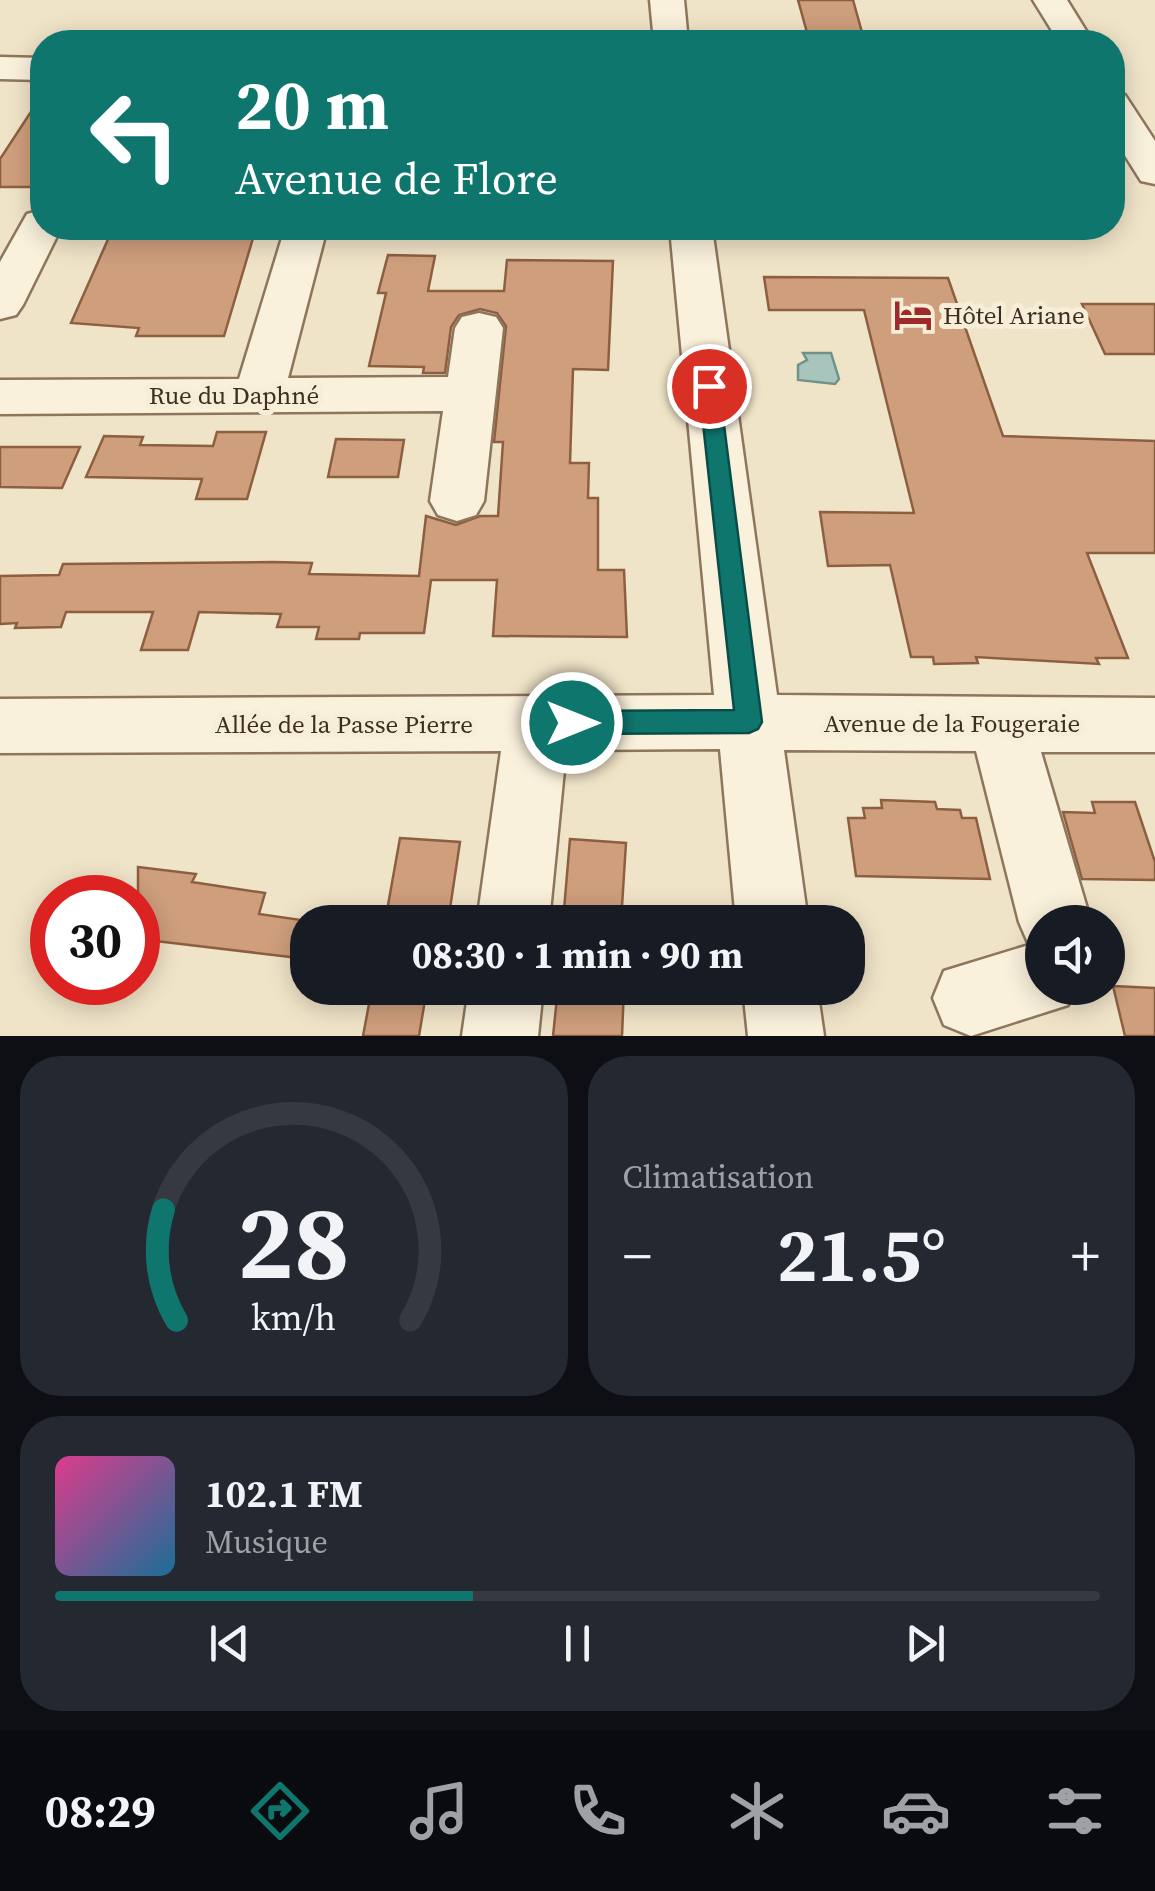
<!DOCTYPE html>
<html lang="fr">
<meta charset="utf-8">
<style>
body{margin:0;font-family:"Source Serif 4",serif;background:#242831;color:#f1f3f6;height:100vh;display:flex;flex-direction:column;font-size:38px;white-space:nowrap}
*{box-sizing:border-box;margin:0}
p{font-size:32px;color:#9ea1a6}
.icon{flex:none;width:55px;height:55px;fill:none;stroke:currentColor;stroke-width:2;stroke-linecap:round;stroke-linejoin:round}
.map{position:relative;height:1036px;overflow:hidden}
.details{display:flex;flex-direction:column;gap:20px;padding:20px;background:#0d0f14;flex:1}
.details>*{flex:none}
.hud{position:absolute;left:30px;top:30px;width:1095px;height:210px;border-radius:40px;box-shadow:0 5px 25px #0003;background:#0f766e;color:#fff;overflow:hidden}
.controls{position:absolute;left:1025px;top:905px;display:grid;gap:20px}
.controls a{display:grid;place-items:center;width:100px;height:100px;border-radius:50%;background:#171b24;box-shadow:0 5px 25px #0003;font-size:50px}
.speed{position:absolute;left:30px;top:875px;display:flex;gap:20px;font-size:50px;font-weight:700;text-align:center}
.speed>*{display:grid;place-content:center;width:130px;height:130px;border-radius:50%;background:#171b24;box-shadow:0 5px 25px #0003;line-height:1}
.speed .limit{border:15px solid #d22;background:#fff;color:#111}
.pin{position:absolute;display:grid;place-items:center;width:85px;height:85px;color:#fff;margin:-42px;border:5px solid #fff;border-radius:50%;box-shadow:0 2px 10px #0007}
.me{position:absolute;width:110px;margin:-55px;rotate:90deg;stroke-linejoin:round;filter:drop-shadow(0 0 8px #0008)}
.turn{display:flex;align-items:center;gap:35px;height:210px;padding:0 40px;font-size:45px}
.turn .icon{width:130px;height:130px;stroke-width:2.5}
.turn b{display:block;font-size:70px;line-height:85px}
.big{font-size:75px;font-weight:700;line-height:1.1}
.details .tile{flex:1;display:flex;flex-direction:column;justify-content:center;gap:15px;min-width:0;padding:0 35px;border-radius:40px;background:#242831}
.details .dial{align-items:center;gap:0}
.dial svg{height:260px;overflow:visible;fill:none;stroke:#363941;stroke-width:7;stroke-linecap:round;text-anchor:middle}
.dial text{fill:#f1f3f6;stroke:none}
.song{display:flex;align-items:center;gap:30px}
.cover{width:120px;height:120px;border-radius:15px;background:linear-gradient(135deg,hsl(330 70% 55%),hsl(200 70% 35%))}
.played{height:10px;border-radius:5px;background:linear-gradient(90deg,#0f766e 40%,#363941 40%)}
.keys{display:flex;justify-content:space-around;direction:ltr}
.heat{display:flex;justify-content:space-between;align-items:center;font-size:55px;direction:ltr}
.details .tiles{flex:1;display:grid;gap:20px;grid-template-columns:1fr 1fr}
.tile:last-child{grid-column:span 2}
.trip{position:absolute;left:290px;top:905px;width:575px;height:100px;border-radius:40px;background:#171b24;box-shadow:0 5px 25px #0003;font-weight:700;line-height:100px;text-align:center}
.menu{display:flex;height:160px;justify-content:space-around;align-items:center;background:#090b0e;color:#9ea1a6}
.menu .icon{width:70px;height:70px}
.menu .on{color:#0f766e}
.menu b{font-size:45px;color:#f1f3f6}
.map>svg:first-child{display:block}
</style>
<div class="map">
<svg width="1155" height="1036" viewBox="0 0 1155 1036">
<rect width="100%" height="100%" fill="#f0e4c8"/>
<!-- water -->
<path fill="#a9c4bc" stroke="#6f938a" stroke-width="2.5" d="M803,353H831L839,379L835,384L798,380V365L807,360Z"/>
<!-- building -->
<g fill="#cf9f7d" stroke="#8d5f41" stroke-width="2.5">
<path d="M798,0H853L863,36H808Z"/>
<path d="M42,95V187H0V159Z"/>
<path d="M113,228H256L224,336H136L139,328L71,323Z"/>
<path d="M388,255L435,256L428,291H504L507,260L613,261L608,370L573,369L570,463H589L588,498H598V570H624L627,637L493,636L497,580H431L424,633H360L359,639H316L319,627H277L281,614L199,612L188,650H141L153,612H66L61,627L15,628L17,623L0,624V576L59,575L63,564L274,562L312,563L309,574L419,576L426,516L456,525L480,516H498L503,442H494L506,326L497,313L480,309L459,315L451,327L445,373H423L424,367L369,366L386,293H378Z"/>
<path d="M764,277L948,278L1003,436L1155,441V553H1087L1128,658H1096L1099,664L976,657L978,663L934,664L933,657H911L890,565L828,566L820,512L914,513L864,310H769Z"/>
<path d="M1082,304H1155V354H1105Z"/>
<path d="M217,432H266L247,499H196L202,479L86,477L104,436L143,437L140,445L213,446Z"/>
<path d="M336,439L404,440L398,477H328Z"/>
<path d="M0,447H80L62,488L0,487Z"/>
<path d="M881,800L935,802L937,809L960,810L962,818H976L990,879L856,876L848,818H865L863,808H882Z"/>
<path d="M1092,802H1135L1155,862V880L1082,879L1063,812L1095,813Z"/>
<path d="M400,838L460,842L448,922H385Z"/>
<path d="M570,839L626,843L621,922H563Z"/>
<path d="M138,867L196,874L192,882L265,893L259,914L308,921V959L138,939Z"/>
<path d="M1113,986L1155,988V1036H1125Z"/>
<path d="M372,988H427L419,1036H363Z"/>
<path d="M558,988H624L622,1036H553Z"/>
</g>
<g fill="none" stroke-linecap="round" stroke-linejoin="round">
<!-- minor casing -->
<g stroke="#8d765c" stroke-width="5">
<g id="minor">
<path d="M650,0H684L688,42H654Z"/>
<path d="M1033,0H1067L1093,42H1059Z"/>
<path d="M0,57L42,58V80L0,79Z"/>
<path d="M1112,92L1125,95L1155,141V184L1141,181L1112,135Z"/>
<path d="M42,210V228H61L23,305L16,315L0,319V262L27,214Z"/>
<path d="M285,228H327L288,378L448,377L455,328L462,317L479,313L496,317L503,328L484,501L476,515L457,521L438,515L430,501L443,411L0,414V380L239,379Z"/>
<path d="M670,228H712L777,695L1155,698V752H1041L1091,922H1042V988H1076L1068,1005L971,1036L944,1025L933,998L944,971L1029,945L1019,922L976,751L784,750L808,922H736L720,749L566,750L549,922H477L501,751L0,753V699L714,695Z"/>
<path d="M469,988H543L538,1036H462Z"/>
<path d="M743,988H817L824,1036H748Z"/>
</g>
</g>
<!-- minor -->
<use href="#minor" fill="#faf1dc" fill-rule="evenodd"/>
</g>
<!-- route -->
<path fill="#0f766e" stroke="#0a4d48" stroke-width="2.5" d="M709,379L719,386L762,722L758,729L749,733L572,734L563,731L559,723L563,715L572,711L734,710L699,386Z"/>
<!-- icons -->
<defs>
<g id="hotel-bare" transform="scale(3)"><path d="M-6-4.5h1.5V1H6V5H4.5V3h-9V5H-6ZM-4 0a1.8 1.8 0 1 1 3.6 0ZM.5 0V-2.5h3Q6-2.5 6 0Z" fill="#9e2a2b" stroke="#f7eed8" stroke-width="2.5" paint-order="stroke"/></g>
</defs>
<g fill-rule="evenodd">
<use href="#hotel-bare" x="913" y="315"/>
</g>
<g text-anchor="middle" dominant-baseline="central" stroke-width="10" stroke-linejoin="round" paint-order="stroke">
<!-- poi labels -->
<g font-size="25" fill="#3d2e20" stroke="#f7eed8" text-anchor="start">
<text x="943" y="315">Hôtel Ariane</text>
</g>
<!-- street labels -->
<g font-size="25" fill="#3d2e20" stroke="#f7eed8">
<text x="234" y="395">Rue du Daphné</text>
<text x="952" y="723">Avenue de la Fougeraie</text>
<text x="344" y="724">Allée de la Passe Pierre</text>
</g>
</g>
</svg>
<div class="controls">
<a><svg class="icon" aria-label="sound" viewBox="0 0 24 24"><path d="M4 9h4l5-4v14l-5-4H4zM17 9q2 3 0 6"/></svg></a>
</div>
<div class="speed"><div class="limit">30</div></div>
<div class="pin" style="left:709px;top:386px;background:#d93025"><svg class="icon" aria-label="arrive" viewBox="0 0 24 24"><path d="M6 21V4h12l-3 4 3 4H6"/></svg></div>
<svg class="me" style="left:572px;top:723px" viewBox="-20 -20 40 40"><circle r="17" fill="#0f766e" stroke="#fff" stroke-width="3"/><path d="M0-11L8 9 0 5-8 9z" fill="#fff"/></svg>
<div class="trip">08:30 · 1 min · 90 m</div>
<div class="hud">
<div class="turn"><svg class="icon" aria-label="left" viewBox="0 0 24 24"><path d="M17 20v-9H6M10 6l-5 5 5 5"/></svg><div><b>20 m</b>Avenue de Flore</div></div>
</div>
</div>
<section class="details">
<div class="tiles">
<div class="tile dial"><svg viewBox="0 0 100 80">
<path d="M14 69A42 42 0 1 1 86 69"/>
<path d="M14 69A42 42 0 0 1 10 35" stroke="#0f766e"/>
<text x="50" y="56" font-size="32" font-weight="700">28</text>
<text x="50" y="72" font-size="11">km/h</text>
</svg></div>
<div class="tile"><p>Climatisation</p>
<div class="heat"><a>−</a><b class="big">21.5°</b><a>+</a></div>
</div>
<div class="tile">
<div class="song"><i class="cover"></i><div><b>102.1 FM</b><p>Musique</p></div></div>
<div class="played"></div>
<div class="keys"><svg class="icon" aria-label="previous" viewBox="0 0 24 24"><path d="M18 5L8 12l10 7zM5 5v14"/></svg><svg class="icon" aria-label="pause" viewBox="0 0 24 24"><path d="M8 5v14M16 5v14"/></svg><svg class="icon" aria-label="next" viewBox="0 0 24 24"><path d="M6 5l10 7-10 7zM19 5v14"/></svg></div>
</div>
</div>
</section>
<nav class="menu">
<b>08:29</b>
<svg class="icon on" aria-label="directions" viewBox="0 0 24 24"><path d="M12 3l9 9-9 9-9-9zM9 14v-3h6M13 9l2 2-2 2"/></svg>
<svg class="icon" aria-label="music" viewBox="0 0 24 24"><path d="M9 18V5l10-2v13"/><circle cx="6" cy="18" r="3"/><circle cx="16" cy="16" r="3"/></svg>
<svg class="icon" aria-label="phone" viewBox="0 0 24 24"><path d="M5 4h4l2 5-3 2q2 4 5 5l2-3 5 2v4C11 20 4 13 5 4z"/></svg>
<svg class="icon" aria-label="climate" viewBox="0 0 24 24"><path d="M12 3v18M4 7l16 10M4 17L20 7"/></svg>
<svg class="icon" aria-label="car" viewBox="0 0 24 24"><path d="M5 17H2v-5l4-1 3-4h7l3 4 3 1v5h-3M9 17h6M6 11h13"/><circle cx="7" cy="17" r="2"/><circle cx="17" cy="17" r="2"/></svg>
<svg class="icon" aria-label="filters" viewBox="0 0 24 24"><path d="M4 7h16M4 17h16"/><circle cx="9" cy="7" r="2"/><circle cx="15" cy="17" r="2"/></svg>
</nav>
